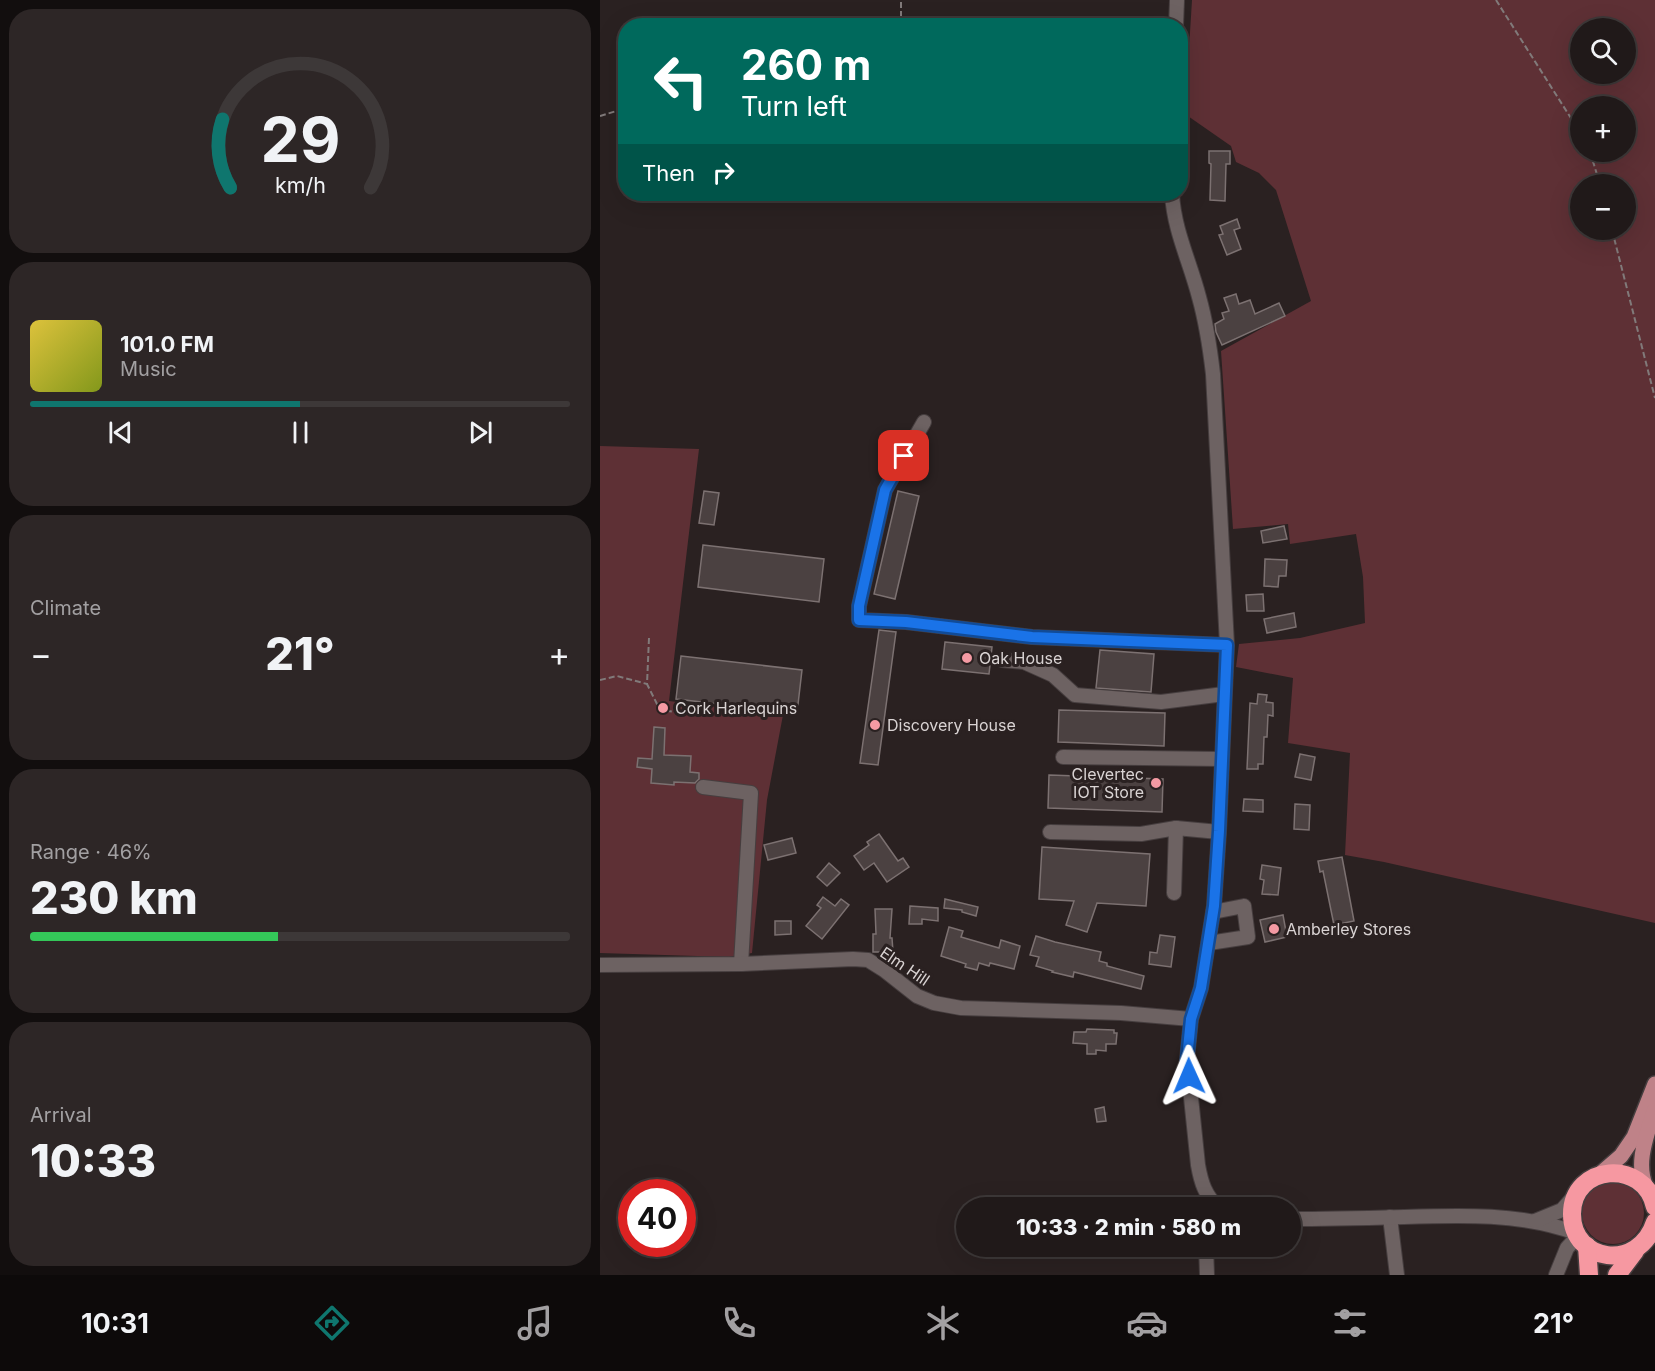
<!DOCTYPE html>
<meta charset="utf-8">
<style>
body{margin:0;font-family:Inter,sans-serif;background:#2d2626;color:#f1f3f6;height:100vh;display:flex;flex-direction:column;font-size:22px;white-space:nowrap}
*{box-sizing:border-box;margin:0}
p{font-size:20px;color:#a2a0a2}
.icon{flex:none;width:33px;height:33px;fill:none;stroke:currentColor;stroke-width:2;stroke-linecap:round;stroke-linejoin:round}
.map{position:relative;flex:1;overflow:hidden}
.details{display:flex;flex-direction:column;gap:9px;padding:9px;background:#120e0e;width:600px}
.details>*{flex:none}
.guide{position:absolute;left:18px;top:18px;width:570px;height:183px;border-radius:24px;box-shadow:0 6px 24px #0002,0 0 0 2px #3d3838;background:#00695c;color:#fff;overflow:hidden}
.fabs{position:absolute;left:970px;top:18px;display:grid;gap:12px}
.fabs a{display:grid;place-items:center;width:66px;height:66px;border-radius:50%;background:#201919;box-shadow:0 6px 24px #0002,0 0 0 2px #3d3838;font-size:30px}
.speed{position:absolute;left:18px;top:1179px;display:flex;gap:12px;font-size:30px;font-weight:700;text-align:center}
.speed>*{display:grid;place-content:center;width:78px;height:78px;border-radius:50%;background:#201919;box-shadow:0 6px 24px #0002,0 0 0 2px #3d3838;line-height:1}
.speed .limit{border:9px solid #d22;background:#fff;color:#111}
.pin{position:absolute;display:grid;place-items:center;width:51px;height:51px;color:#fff;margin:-26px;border-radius:12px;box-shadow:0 3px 9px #0006}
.me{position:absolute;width:66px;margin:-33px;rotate:359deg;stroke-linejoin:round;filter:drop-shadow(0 0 4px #0008)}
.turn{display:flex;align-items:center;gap:21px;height:126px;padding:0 24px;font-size:27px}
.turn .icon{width:78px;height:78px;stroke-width:2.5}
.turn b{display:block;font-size:42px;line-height:51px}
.then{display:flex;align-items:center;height:57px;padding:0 24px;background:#0003;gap:12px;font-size:22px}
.big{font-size:45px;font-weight:800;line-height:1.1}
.details .tile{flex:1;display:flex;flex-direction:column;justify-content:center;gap:9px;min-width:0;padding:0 21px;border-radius:24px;background:#2d2626}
.details .dial{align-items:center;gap:0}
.dial svg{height:156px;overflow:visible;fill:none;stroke:#3d3838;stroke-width:7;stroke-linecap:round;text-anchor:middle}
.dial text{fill:#f1f3f6;stroke:none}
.song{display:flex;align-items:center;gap:18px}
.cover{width:72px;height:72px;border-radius:9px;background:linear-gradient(135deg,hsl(50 70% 55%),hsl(70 70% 35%))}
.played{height:6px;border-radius:3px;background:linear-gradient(90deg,#0f766e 50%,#3d3838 50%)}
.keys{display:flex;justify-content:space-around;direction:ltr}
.heat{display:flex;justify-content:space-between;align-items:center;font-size:33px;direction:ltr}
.charge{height:9px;border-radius:4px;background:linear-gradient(90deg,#34c759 46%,#3d3838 0)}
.trip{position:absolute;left:356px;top:1197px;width:345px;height:60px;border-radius:30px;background:#201919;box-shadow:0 6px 24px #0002,0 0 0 2px #3d3838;font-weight:800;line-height:60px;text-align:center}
.dock{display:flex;height:96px;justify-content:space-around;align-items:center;background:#0d0a0a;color:#a2a0a2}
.dock .icon{width:42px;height:42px}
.dock .on{color:#0f766e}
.dock b{font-size:27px;color:#f1f3f6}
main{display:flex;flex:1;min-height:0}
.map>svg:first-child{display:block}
</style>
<main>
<section class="details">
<div class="tile dial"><svg viewBox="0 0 100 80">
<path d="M14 69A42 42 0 1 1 86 69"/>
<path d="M14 69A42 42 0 0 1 10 34" stroke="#0f766e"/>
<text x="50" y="56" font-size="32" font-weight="700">29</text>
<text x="50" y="72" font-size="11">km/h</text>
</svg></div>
<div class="tile">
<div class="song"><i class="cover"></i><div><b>101.0 FM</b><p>Music</p></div></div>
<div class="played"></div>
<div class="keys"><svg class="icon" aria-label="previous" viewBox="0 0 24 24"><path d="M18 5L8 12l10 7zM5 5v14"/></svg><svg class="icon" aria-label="pause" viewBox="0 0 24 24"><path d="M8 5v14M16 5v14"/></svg><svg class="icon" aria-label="next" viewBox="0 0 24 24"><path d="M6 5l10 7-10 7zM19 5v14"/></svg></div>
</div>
<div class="tile"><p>Climate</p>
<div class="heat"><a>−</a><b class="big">21°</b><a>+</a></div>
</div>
<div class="tile"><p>Range · 46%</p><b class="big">230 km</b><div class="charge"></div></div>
<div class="tile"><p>Arrival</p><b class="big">10:33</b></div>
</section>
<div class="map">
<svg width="1055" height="1275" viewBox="0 0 1055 1275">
<rect width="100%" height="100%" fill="#2a2121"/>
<!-- green -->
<g fill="#5e3035" fill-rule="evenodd">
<path d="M592,0H1055V923L784,862L745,855L750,753L688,743L693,678L636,667L639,644L700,638L765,623L763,577L756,534L690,544L688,524L633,529L621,351L711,301L676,190L659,173L636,162L631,146L585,114ZM981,28H1026V74H981ZM981,106H1026V152H981ZM981,184H1026V230H981Z"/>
<path d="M0,446L99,449L69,701L183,715L167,800L152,953L129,957L0,953Z"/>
<circle cx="1013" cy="1213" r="31"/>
</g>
<!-- building -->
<g fill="#4b4141" stroke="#7c7171" stroke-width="1.5">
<path d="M609,151H630V164H626L625,201L610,200L611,164L609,163Z"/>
<path d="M637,219L640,228L634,230L641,249L627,255L619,235L623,234L620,226Z"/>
<path d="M636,294L639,304L650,300L655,314L679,303L685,316L622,345L616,332L615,324L624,319L622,313L629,311L624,298Z"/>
<path d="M104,491L119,493L114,525L99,523Z"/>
<path d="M298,491L319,496L295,599L274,594Z"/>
<path d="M684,526L687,539L663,543L661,531Z"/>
<path d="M103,545L224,559L219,602L98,587Z"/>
<path d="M665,559L687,560L686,576H679L678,587L664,586Z"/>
<path d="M663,594L664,611H647L646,595Z"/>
<path d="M694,613L696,627L667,633L664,619Z"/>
<path d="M279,630L296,632L278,765L260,763Z"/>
<path d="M345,642L392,647L389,674L342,669Z"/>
<path d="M500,650L554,654L551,692L496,688Z"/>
<path d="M81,656L202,670L197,713L76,699Z"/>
<path d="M658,694L667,695L666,702L673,703V716L668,715L667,737H664L663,764H658V769H647L650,703L657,704Z"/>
<path d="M459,710L565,713L564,746L458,742Z"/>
<path d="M54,727L65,728L64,755L91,756L90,772L99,773V779L95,783L74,782V785L51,783L52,769L37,767L38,758L52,759Z"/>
<path d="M700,754L715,757L711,780L695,777Z"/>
<path d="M449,775L563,779L562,812L448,808Z"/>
<path d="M644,799L663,800V812L643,811Z"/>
<path d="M695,804L710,805L709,830L694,829Z"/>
<path d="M279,834L298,861L303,858L309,867L287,882L274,863L264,870L254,856L269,845L267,842Z"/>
<path d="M192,838L196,853L168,860L164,845Z"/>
<path d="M442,847L550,854L546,906L497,903L487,932L466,925L474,901L439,899Z"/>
<path d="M742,857L754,921L734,925L723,871L720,872L718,861Z"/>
<path d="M229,863L240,873L227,886L217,877Z"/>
<path d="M662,865L681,868L678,895L662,894L664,880L660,879Z"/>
<path d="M223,897L235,906L241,899L249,905L222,939L206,926L221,908L217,905Z"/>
<path d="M345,899L378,907L376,916L362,912V910L344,908Z"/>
<path d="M310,906L338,908V921L322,919V924H309Z"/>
<path d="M275,909H292L290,938H292L293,952H273V934H276Z"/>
<path d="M683,915L687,937L665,942L660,920Z"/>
<path d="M175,921H191V934L175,935Z"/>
<path d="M349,927L363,931L361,937L399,948L401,940L420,946L414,969L390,963L389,966L379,963L377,970L365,967L366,964L341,956Z"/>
<path d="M560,935L575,937L571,967L549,964L550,952L557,953Z"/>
<path d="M436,936L455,942L501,952L499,961L507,963V966L544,976L541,989L474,972L473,977L452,972L453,971L436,966L439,957L430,955Z"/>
<path d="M487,1029L514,1030V1033H517L516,1044H506V1051L496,1050V1054H487V1044L473,1043L474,1032H486Z"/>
<path d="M504,1107L506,1121L497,1122L495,1109Z"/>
</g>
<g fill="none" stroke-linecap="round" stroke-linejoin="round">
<!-- minor casing -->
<g stroke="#463e3f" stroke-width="16">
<g id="minor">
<path d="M576,26L577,0"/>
<path d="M572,194C574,230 590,262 599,297C606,322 610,348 613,374L627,645L619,832L614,906L601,988L591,1019L587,1059L598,1165C601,1182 605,1196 619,1208"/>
<path d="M324,422L285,490L259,606V620L306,622L432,637L627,645"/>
<path d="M402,660L424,662L453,675L475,695L561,702L624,694"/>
<path d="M463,757L622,759"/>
<path d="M103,787L151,793L141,964"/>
<path d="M450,832L541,834L576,828"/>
<path d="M574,893L576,828L619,832"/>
<path d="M609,943L648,937L644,906L613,912"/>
<path d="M0,965L141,964L253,959L268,960L284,970L317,996L334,1003L361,1008L521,1013L591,1019"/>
<path d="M790,1217L797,1275"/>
<path d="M690,1219C728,1219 766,1218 804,1217C861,1215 922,1213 976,1233"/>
<path d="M935,1221L962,1210L977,1193"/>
<path d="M606,1246L607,1275"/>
<path d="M956,1275L967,1248L978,1236"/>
</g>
</g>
<!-- major casing -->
<g stroke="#463e3f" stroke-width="18">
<g id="major">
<path d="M999,1175L1021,1156L1034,1137L1055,1084"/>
<path d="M1046,1187C1035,1163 1047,1135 1054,1111"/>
</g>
</g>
<!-- highway casing -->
<g stroke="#463e3f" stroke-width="21">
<g id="highway">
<path d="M1055,1207C1044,1158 972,1164 972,1214C972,1263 1039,1272 1055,1222"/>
<path d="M987,1246L989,1275"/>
<path d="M1017,1275L1035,1251"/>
</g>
</g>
<!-- path -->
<g stroke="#817a7a" stroke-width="2" stroke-dasharray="6 3" stroke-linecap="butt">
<path d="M896,0L981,134"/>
<path d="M301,26V0"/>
<path d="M0,116L26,108"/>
<path d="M990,152L1000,184"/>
<path d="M1012,230L1055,398"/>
<path d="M49,638L47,684L60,710L91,714"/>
<path d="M0,680L17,676L47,684"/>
</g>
<!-- minor -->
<use href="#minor" stroke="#6d6262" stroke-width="14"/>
<!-- major -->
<use href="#major" stroke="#bf8288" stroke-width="15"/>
<!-- highway -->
<use href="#highway" stroke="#f698a1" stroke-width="18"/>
</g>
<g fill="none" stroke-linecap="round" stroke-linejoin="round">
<!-- route casing -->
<g stroke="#114b97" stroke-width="15">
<path id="route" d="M304,456L285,490L259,606V620L306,622L432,637L627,645L619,831L614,906L601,988L591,1019L587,1059L589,1076"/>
</g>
<!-- route -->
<use href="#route" stroke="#1a73e8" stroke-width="10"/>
</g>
<!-- markers -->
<g fill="#f49aa3" stroke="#2a2121" stroke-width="2">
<circle cx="367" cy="658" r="6"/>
<circle cx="63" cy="708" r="6"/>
<circle cx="275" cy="725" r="6"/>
<circle cx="556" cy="783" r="6"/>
<circle cx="674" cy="929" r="6"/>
</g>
<g text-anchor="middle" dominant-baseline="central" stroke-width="6" stroke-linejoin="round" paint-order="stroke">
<!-- poi labels -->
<g font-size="16" fill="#d9d3d3" stroke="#2a2121" text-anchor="start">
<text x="379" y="658">Oak House</text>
<text x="75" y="708">Cork Harlequins</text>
<text x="287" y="725">Discovery House</text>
<text x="544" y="774" text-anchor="end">Clevertec<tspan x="544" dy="18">IOT Store</tspan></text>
<text x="686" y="929">Amberley Stores</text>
</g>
<!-- street labels -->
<g font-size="16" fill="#d9d3d3" stroke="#2a2121">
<text transform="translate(305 966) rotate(34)">Elm Hill</text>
</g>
</g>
</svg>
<div class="fabs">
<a><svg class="icon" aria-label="search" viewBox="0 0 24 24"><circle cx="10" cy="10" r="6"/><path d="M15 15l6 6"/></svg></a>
<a>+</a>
<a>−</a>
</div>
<div class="speed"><div class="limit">40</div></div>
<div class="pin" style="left:304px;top:456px;background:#d93025"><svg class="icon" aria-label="arrive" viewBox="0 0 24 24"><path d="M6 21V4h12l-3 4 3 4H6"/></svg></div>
<svg class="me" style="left:589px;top:1076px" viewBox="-20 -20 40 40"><path d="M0-17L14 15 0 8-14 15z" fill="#1a73e8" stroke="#fff" stroke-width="4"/></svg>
<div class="trip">10:33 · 2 min · 580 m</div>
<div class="guide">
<div class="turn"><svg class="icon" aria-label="left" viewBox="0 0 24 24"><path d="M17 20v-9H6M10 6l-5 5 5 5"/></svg><div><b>260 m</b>Turn left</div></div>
<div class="then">Then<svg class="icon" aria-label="right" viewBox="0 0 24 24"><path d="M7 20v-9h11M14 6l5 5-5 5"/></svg></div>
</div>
</div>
</main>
<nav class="dock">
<b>10:31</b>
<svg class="icon on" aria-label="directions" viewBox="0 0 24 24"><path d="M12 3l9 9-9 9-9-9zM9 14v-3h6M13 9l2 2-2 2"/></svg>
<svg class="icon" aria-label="music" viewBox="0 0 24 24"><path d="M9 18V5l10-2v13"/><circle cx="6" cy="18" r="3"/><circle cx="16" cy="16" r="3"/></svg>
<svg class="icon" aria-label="phone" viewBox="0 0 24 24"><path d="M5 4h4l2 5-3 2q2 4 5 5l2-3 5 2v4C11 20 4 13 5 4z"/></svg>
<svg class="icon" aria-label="climate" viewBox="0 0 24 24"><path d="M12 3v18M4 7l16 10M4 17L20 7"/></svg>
<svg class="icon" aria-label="car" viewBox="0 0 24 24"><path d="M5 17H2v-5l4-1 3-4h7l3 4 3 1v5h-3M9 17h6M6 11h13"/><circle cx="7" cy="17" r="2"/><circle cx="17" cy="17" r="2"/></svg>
<svg class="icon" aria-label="filters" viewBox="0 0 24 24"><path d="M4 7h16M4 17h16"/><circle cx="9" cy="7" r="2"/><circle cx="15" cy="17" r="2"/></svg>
<b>21°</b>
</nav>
